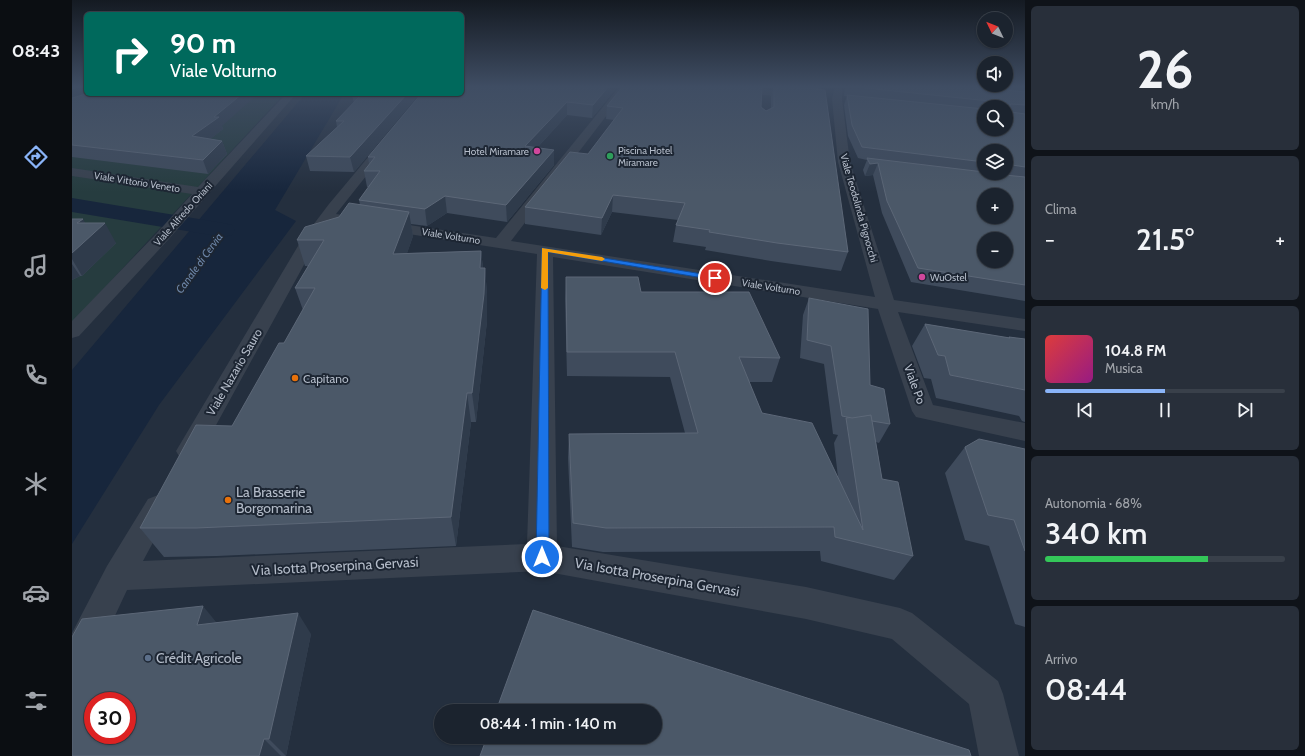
<!DOCTYPE html>
<html lang="it">
<meta charset="utf-8">
<style>
body{margin:0;font-family:Cabin,sans-serif;background:#282f3a;color:#f1f3f6;height:100vh;display:flex;flex-direction:column;font-size:15px;white-space:nowrap}
*{box-sizing:border-box;margin:0}
p{font-size:13px;color:#a0a4aa}
.icon{flex:none;width:22px;height:22px;fill:none;stroke:currentColor;stroke-width:2;stroke-linecap:round;stroke-linejoin:round}
.map{position:relative;flex:1;overflow:hidden}
.details{display:flex;flex-direction:column;gap:6px;padding:6px;background:#0f1319;width:280px}
.details>*{flex:none}
.guide{position:absolute;left:12px;top:12px;width:380px;height:84px;border-radius:6px;box-shadow:0 1px 3px #0004,0 0 0 1px #39404a;background:#00695c;color:#fff;overflow:hidden}
.needle{width:26px;rotate:313deg}
.tools{position:absolute;left:905px;top:12px;display:grid;gap:8px}
.tools a{display:grid;place-items:center;width:36px;height:36px;border-radius:50%;background:#1b232e;box-shadow:0 1px 3px #0004,0 0 0 1px #39404a;font-size:20px}
.speed{position:absolute;left:12px;top:692px;display:flex;gap:8px;font-size:20px;font-weight:700;text-align:center}
.speed>*{display:grid;place-content:center;width:52px;height:52px;border-radius:50%;background:#1b232e;box-shadow:0 1px 3px #0004,0 0 0 1px #39404a;line-height:1}
.speed .limit{border:6px solid #d22;background:#fff;color:#111}
.pin{position:absolute;display:grid;place-items:center;width:34px;height:34px;color:#fff;margin:-17px;border:2px solid #fff;border-radius:50%;box-shadow:0 1px 4px #0007}
.me{position:absolute;width:44px;margin:-22px;rotate:0deg;stroke-linejoin:round;filter:drop-shadow(0 0 3px #0008)}
.turn{display:flex;align-items:center;gap:14px;height:84px;padding:0 20px;font-size:18px}
.turn .icon{width:52px;height:52px;stroke-width:2.5}
.turn b{display:block;font-size:28px;line-height:34px}
.big{font-size:30px;font-weight:600;line-height:1.1}
.details .card{flex:1;display:flex;flex-direction:column;justify-content:center;gap:6px;min-width:0;padding:0 14px;border-radius:6px;background:#282f3a}
.details .dial{align-items:center;gap:0}
.dial b{font-size:52px;line-height:1}
.song{display:flex;align-items:center;gap:12px}
.cover{width:48px;height:48px;border-radius:6px;background:linear-gradient(135deg,hsl(0 70% 55%),hsl(310 70% 35%))}
.played{height:4px;border-radius:2px;background:linear-gradient(90deg,#8ab4f8 50%,#39404a 50%)}
.keys{display:flex;justify-content:space-around;direction:ltr}
.heat{display:flex;justify-content:space-between;align-items:center;font-size:22px;direction:ltr}
.charge{height:6px;border-radius:3px;background:linear-gradient(90deg,#34c759 68%,#39404a 0)}
.trip{position:absolute;left:362px;top:704px;width:228px;height:40px;border-radius:20px;background:#1b232e;box-shadow:0 1px 3px #0004,0 0 0 1px #39404a;font-weight:600;line-height:40px;text-align:center}
main{display:flex;flex:1;min-height:0}
.tabs{display:flex;flex-direction:column;width:72px;justify-content:space-around;align-items:center;background:#0b0e12;color:#a0a4aa}
.tabs .icon{width:28px;height:28px}
.tabs .on{color:#8ab4f8}
.tabs b{font-size:18px;color:#f1f3f6}
.map>svg:first-child{display:block}
</style>
<main>
<nav class="tabs">
<b>08:43</b>
<svg class="icon on" aria-label="directions" viewBox="0 0 24 24"><path d="M12 3l9 9-9 9-9-9zM9 14v-3h6M13 9l2 2-2 2"/></svg>
<svg class="icon" aria-label="music" viewBox="0 0 24 24"><path d="M9 18V5l10-2v13"/><circle cx="6" cy="18" r="3"/><circle cx="16" cy="16" r="3"/></svg>
<svg class="icon" aria-label="phone" viewBox="0 0 24 24"><path d="M5 4h4l2 5-3 2q2 4 5 5l2-3 5 2v4C11 20 4 13 5 4z"/></svg>
<svg class="icon" aria-label="climate" viewBox="0 0 24 24"><path d="M12 3v18M4 7l16 10M4 17L20 7"/></svg>
<svg class="icon" aria-label="car" viewBox="0 0 24 24"><path d="M5 17H2v-5l4-1 3-4h7l3 4 3 1v5h-3M9 17h6M6 11h13"/><circle cx="7" cy="17" r="2"/><circle cx="17" cy="17" r="2"/></svg>
<svg class="icon" aria-label="filters" viewBox="0 0 24 24"><path d="M4 7h16M4 17h16"/><circle cx="9" cy="7" r="2"/><circle cx="15" cy="17" r="2"/></svg>
</nav>
<div class="map">
<svg width="953" height="756" viewBox="0 0 953 756">
<rect width="100%" height="100%" fill="#242f3e"/>
<!-- green -->
<path fill="#263c3f" d="M0,86L14,94H212L0,323Z"/>
<!-- water -->
<path fill="#17263c" d="M233,94H272L203,210L224,221L87,405L0,544V370Z"/>
<g fill="none" stroke-linecap="round" stroke-linejoin="round">
<!-- canal -->
<path fill="#17263c" fill-rule="evenodd" d="M0,198L151,223L160,225L163,230L160,235L151,237L0,212Z"/>
<!-- minor -->
<g fill="#38414e" fill-rule="evenodd">
<path d="M548,86H557L439,241L803,297L766,162L760,99L763,86H771L770,99L778,162L822,300L953,319V331L826,312L861,405L953,423V441L844,417L840,411L806,309L481,257L485,546L734,587L828,608L840,613L926,681L931,694L947,756H907L897,704L820,639L734,619L470,571L55,590L12,682L0,688V633L35,566L76,499L86,495L96,499L100,507L71,561L455,544L465,254L259,222L245,241L126,458L117,461L108,458L104,451L229,241L257,204L349,94H359L264,214L424,238Z"/>
<path d="M634,86H664L730,93L735,96L730,99L638,89Z"/>
<path d="M214,94H224L96,240L7,336L0,338V321L84,234L120,194L0,176V168L126,187Z"/>
</g>
</g>
<!-- wall -->
<g fill="#3f4b5c" fill-rule="evenodd">
<path d="M0,86L150,126L151,129L138,139L150,141L155,154L136,174L0,157Z"/>
<path d="M546,86L520,118L495,115L465,148L482,150V165L435,222L375,213L355,226L339,224L341,236L335,253L409,251L411,268H413L415,295V321L404,422H399L384,546L145,556L92,557L68,528L160,426L212,343L231,310L223,288L236,266H233L225,240L288,205L287,200L297,187H295L292,171L297,164L296,157Z"/>
<path d="M551,86H750L749,90L776,252L769,271L699,261L633,250L634,247L601,242L604,225L606,220L540,212L529,235L453,224V207L516,154L542,120L534,119L535,106ZM690,87L701,88L699,97V109L694,111L689,107Z"/>
<path d="M773,86H953V301L839,282L810,213L801,175L793,176L791,170L795,160L786,158L776,136L772,105L775,96H772ZM912,107H934L912,129ZM912,151H934V173H912Z"/>
<path d="M282,94H347L282,172L238,171L234,156L265,127L264,121L282,103L280,96Z"/>
<path d="M0,219L44,243L10,276H8L0,280Z"/>
<path d="M494,277L569,292L708,358L700,382H677L690,413L766,477L762,443L766,435L761,434L752,364L728,358L731,315L737,298L798,385L818,424L807,443L804,442L810,479L841,556L822,580L749,561L748,551L531,552L500,547L496,458L497,434L613,433L598,377L495,376L493,299Z"/>
<path d="M853,324L936,338L937,337L953,339V422L950,421L947,416L864,398L859,379L852,378L840,346Z"/>
<path d="M893,447L953,449V627L943,624L917,546L893,540L873,473Z"/>
<path d="M145,622L239,634L214,756H0Z"/>
</g>
<!-- shaded-wall -->
<g fill="#2f3b4b">
<path d="M10,86H14V94L0,101V89Z"/>
<path d="M537,86H546L520,118L521,105Z"/>
<path d="M170,94H186L150,126L151,129L126,149L120,136Z"/>
<path d="M335,94H347L282,172L278,157Z"/>
<path d="M495,102V115L453,161V146Z"/>
<path d="M150,141L155,154L136,174L131,160Z"/>
<path d="M482,150V165L435,222L434,205Z"/>
<path d="M806,163L801,175L793,176L798,164Z"/>
<path d="M541,195L540,212L529,235L530,218Z"/>
<path d="M373,196L375,213L355,226L353,209Z"/>
<path d="M337,212L341,236L326,280L321,254Z"/>
<path d="M11,219L20,235L33,223L44,243L10,276L0,259V253L5,223Z"/>
<path d="M409,251L412,277L408,268Z"/>
<path d="M0,264L8,276L0,280Z"/>
<path d="M413,268L415,295V321L404,422L400,393Z"/>
<path d="M395,393L399,422L384,546L379,517Z"/>
<path d="M131,606L149,628L125,625Z"/>
<path d="M226,613L239,634L214,756L197,739Z"/>
<path d="M192,739L209,756H187Z"/>
</g>
<!-- building -->
<g fill="#4b5868" stroke="#5c6777" fill-rule="evenodd">
<path d="M0,86H10L0,89Z"/>
<path d="M390,86H537L521,105L495,102L453,146L482,150L434,205L373,196L353,209L287,200L308,171H292L303,157H296L349,94H390Z"/>
<path d="M551,86H690L689,107L694,111L702,107V86H716L753,90L776,252L705,243L637,232L638,230L604,225L613,203L541,195L530,218L453,207L498,152L516,154L551,108L535,106Z"/>
<path d="M775,86H895L953,92V105L939,104L938,105V111L939,112L953,114V167L934,164V151H912V162L790,147L780,125L775,95L912,109V129H934V107H918V102L917,101Z"/>
<path d="M14,94H170L142,117H147L120,136L150,141L131,160L0,145V98Z"/>
<path d="M282,94H335L278,157L234,156L272,121H264L288,96H280Z"/>
<path d="M795,158L912,172V173L953,177V285L846,268L815,201L806,163L798,164ZM912,195H934V217H912ZM912,239H934V261H912Z"/>
<path d="M277,203L337,212L321,254L409,251L408,268H413L412,294L400,393H395L379,517L124,528H68L124,425L160,426L207,343H212L243,288H223L252,240H225L233,227L267,217Z"/>
<path d="M0,219H11L5,223H33L0,253Z"/>
<path d="M494,277H566L569,292H677L708,358L667,357L690,413L740,423L791,530L774,418L799,415L810,479L826,482L841,556L763,537L762,527L534,528L501,523L497,434L626,433L603,352H495Z"/>
<path d="M737,298L796,309L798,385L812,389L818,424L800,421L799,415L780,418L770,416L759,346L735,340Z"/>
<path d="M853,324L938,338L937,337L953,339V390L878,375L873,356L866,355Z"/>
<path d="M907,439L953,449V551L942,520L916,515L893,447Z"/>
<path d="M131,606L125,625L226,613L197,739H192L187,756H0V637L10,619ZM21,701H55V735H21Z"/>
<path d="M461,610L897,750L899,756H408L415,737H583V711H424Z"/>
</g>
<!-- sky -->
<linearGradient id="sky" x2="0" y2="1"><stop stop-color="#141a22"/><stop offset="0.45" stop-color="#3f4d63"/><stop offset="1" stop-color="#3f4d63" stop-opacity="0"/></linearGradient>
<rect width="953" height="192" fill="url(#sky)"/>
<!-- route -->
<path fill="#1a73e8" stroke="#114b97" d="M470,248L643,276L647,278L643,280L476,252L477,557L475,561L470,563L466,561L464,557Z"/>
<!-- slow -->
<path fill="#f59e0b" d="M470,248L530,257L533,259L530,261L476,252V288L473,290L469,288Z"/>
<!-- markers -->
<g fill="#d1479c" stroke="#1d2633" stroke-width="1.5">
<circle cx="465" cy="151" r="4"/>
<circle cx="850" cy="277" r="4"/>
</g>
<circle fill="#2e9e5b" stroke="#1d2633" stroke-width="1.5" cx="538" cy="156" r="4"/>
<g fill="#e8710a" stroke="#1d2633" stroke-width="1.5">
<circle cx="223" cy="378" r="4"/>
<circle cx="156" cy="500" r="4"/>
</g>
<circle fill="#5c6f8a" stroke="#1d2633" stroke-width="1.5" cx="76" cy="658" r="4"/>
<g text-anchor="middle" dominant-baseline="central" stroke-width="4" stroke-linejoin="round" paint-order="stroke">
<!-- far-poi labels -->
<g font-size="10" fill="#b4bcc9" stroke="#1d2633" text-anchor="start">
<text x="546" y="150">Piscina Hotel<tspan x="546" dy="12">Miramare</tspan></text>
<text x="457" y="151" text-anchor="end">Hotel Miramare</text>
<text x="858" y="277">WuOstel</text>
</g>
<!-- far-street labels -->
<g font-size="10" fill="#b4bcc9" stroke="#1d2633">
<text transform="translate(65 182) rotate(9)">Viale Vittorio Veneto</text>
<text transform="translate(787 208) rotate(74)">Viale Teodolinda Pignocchi</text>
<text transform="translate(111 214) rotate(-48)">Viale Alfredo Oriani</text>
<text transform="translate(379 236) rotate(9)">Viale Volturno</text>
<text transform="translate(699 287) rotate(9)">Viale Volturno</text>
</g>
<!-- far-water labels -->
<g font-size="11" font-style="italic" fill="#6d86a8" stroke="#1d2633">
<text transform="translate(127 263) rotate(-54)">Canale di Cervia</text>
</g>
<!-- street labels -->
<g font-size="12" fill="#b4bcc9" stroke="#1d2633">
<text transform="translate(162 372) rotate(-60)">Viale Nazario Sauro</text>
<text transform="translate(843 384) rotate(70)">Viale Po</text>
</g>
<!-- poi labels -->
<g font-size="12" fill="#b4bcc9" stroke="#1d2633" text-anchor="start">
<text x="231" y="378">Capitano</text>
</g>
<!-- near-poi labels -->
<g font-size="14" fill="#b4bcc9" stroke="#1d2633" text-anchor="start">
<text x="164" y="492">La Brasserie<tspan x="164" dy="16">Borgomarina</tspan></text>
<text x="84" y="658">Crédit Agricole</text>
</g>
<!-- near-street labels -->
<g font-size="14" fill="#b4bcc9" stroke="#1d2633">
<text transform="translate(263 566) rotate(-3)">Via Isotta Proserpina Gervasi</text>
<text transform="translate(585 577) rotate(10)">Via Isotta Proserpina Gervasi</text>
</g>
</g>
</svg>
<div class="tools">
<a><svg class="needle" viewBox="-14 -14 28 28"><path d="M0-13l5 13h-10z" fill="#e53935"/><path d="M0 13l5-13h-10z" fill="#a0a4aa"/></svg></a>
<a><svg class="icon" aria-label="sound" viewBox="0 0 24 24"><path d="M4 9h4l5-4v14l-5-4H4zM17 9q2 3 0 6"/></svg></a>
<a><svg class="icon" aria-label="search" viewBox="0 0 24 24"><circle cx="10" cy="10" r="6"/><path d="M15 15l6 6"/></svg></a>
<a><svg class="icon" aria-label="layers" viewBox="0 0 24 24"><path d="M12 4l9 5-9 5-9-5zM3 14l9 5 9-5"/></svg></a>
<a>+</a>
<a>−</a>
</div>
<div class="speed"><div class="limit">30</div></div>
<div class="pin" style="left:643px;top:278px;background:#d93025"><svg class="icon" aria-label="arrive" viewBox="0 0 24 24"><path d="M6 21V4h12l-3 4 3 4H6"/></svg></div>
<svg class="me" style="left:470px;top:557px" viewBox="-20 -20 40 40"><circle r="17" fill="#1a73e8" stroke="#fff" stroke-width="3"/><path d="M0-11L8 9 0 5-8 9z" fill="#fff"/></svg>
<div class="trip">08:44 · 1 min · 140 m</div>
<div class="guide">
<div class="turn"><svg class="icon" aria-label="right" viewBox="0 0 24 24"><path d="M7 20v-9h11M14 6l5 5-5 5"/></svg><div><b>90 m</b>Viale Volturno</div></div>
</div>
</div>
<section class="details">
<div class="card dial"><b>26</b><p>km/h</p></div>
<div class="card"><p>Clima</p>
<div class="heat"><a>−</a><b class="big">21.5°</b><a>+</a></div>
</div>
<div class="card">
<div class="song"><i class="cover"></i><div><b>104.8 FM</b><p>Musica</p></div></div>
<div class="played"></div>
<div class="keys"><svg class="icon" aria-label="previous" viewBox="0 0 24 24"><path d="M18 5L8 12l10 7zM5 5v14"/></svg><svg class="icon" aria-label="pause" viewBox="0 0 24 24"><path d="M8 5v14M16 5v14"/></svg><svg class="icon" aria-label="next" viewBox="0 0 24 24"><path d="M6 5l10 7-10 7zM19 5v14"/></svg></div>
</div>
<div class="card"><p>Autonomia · 68%</p><b class="big">340 km</b><div class="charge"></div></div>
<div class="card"><p>Arrivo</p><b class="big">08:44</b></div>
</section>
</main>
